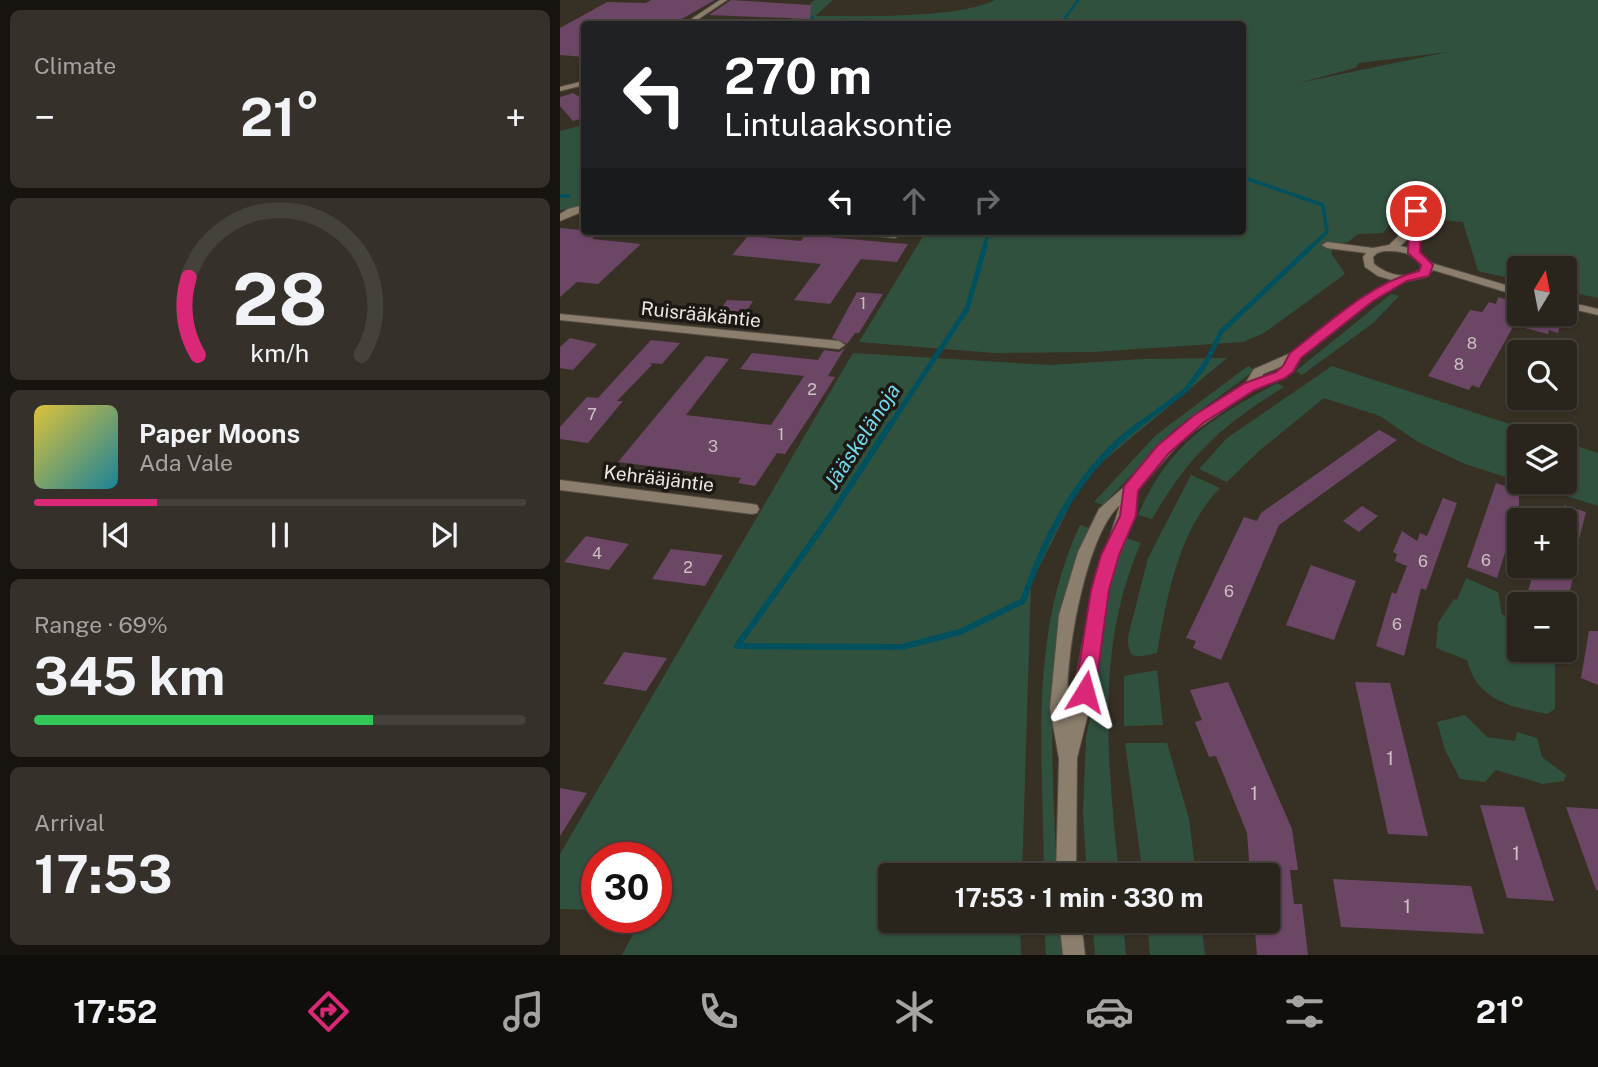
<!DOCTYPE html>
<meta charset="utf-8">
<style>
body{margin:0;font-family:"Public Sans",sans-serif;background:#353029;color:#f1f3f6;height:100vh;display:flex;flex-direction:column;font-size:26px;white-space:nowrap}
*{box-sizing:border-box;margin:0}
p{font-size:23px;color:#a5a4a3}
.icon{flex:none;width:38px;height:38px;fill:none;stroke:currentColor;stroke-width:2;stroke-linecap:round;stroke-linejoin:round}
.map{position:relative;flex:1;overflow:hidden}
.sheet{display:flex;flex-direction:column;gap:10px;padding:10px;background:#17140f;width:560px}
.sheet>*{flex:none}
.top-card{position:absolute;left:21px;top:21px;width:665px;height:214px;border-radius:7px;box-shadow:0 2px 5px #0004,0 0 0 2px #45413b;background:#202124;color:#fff;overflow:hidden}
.needle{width:46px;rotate:10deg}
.tools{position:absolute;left:947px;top:256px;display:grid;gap:14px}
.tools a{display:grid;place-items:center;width:70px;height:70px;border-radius:7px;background:#29241c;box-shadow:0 2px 5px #0004,0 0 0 2px #45413b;font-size:35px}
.speed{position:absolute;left:21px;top:842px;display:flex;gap:14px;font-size:35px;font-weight:700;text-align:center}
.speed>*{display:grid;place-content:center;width:91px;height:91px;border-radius:50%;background:#29241c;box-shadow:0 2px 5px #0004,0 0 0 2px #45413b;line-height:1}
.speed .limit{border:10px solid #d22;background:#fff;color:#111}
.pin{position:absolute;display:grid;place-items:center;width:60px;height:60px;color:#fff;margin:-30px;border:4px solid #fff;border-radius:50%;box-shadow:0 2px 7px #0007}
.me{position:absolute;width:77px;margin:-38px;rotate:8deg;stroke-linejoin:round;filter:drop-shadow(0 0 5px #0008)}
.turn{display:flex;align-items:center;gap:24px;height:147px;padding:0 28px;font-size:32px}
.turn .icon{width:91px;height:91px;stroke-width:2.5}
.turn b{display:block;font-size:49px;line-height:60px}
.lanes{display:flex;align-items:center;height:66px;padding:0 28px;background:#0003;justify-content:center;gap:35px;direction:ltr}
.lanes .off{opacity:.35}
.big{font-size:52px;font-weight:700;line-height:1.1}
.sheet .card{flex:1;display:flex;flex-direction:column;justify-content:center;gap:10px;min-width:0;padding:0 24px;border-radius:10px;background:#353029}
.sheet .dial{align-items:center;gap:0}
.dial svg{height:182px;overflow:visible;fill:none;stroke:#45413b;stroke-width:7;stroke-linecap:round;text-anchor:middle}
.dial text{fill:#f1f3f6;stroke:none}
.song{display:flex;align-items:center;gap:21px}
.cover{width:84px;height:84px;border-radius:10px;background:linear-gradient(135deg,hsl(50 70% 55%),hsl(190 70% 35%))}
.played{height:7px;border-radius:4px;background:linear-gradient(90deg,#db2777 25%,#45413b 25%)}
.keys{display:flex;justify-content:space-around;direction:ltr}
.heat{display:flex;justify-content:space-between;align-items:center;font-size:38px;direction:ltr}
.charge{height:10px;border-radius:5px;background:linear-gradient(90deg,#34c759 69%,#45413b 0)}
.trip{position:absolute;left:318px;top:863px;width:402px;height:70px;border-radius:7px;background:#29241c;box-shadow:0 2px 5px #0004,0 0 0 2px #45413b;font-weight:700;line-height:70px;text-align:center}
.tab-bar{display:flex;height:112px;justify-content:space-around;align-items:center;background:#100e0b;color:#a5a4a3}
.tab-bar .icon{width:49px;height:49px}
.tab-bar .active{color:#db2777}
.tab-bar b{font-size:32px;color:#f1f3f6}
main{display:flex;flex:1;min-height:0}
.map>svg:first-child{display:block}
</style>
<main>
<section class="sheet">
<div class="card"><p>Climate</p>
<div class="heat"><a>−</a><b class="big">21°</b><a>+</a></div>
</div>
<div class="card dial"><svg viewBox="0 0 100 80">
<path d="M14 69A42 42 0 1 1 86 69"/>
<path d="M14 69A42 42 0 0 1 10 35" stroke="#db2777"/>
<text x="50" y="56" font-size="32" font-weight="700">28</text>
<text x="50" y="72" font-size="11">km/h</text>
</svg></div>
<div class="card">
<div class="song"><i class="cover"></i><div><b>Paper Moons</b><p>Ada Vale</p></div></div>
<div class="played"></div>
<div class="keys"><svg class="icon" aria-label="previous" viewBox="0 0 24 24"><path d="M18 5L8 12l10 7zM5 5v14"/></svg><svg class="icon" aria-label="pause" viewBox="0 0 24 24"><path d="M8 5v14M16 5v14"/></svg><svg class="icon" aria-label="next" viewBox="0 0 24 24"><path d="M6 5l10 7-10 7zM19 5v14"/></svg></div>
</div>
<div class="card"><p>Range · 69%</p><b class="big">345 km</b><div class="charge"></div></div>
<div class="card"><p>Arrival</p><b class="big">17:53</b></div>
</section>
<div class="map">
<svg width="1038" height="955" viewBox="0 0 1038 955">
<rect width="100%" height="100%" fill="#373025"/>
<!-- green -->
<g fill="#31513f" fill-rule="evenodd">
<path d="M255,0H273L255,16C299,16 398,19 435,0H1038V298L1005,291L1004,268H959V280L918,271L903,222L836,216L823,233L798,234L788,242L774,244L771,253L785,274L704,333L683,342L533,352L434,353L299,342L365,233L346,231H682V24H224ZM888,52L738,83L795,68L799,63Z"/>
<path d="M24,125V206L0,210V131Z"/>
<path d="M831,294L839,296L813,323L742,375L736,371Z"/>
<path d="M293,353L490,365L582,359L667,358L524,477L471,584L462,875H331V920L460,921L461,955H62L82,917H96V858H37V910L0,909V854Z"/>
<path d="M688,366L695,370L614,430L543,505L534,502L596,435Z"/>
<path d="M772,366L986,436H959V481L905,464L858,442L820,416L764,398L700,450L667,482L639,469L667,438Z"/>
<path d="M717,383L724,387C662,425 629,455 592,519L578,515C609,443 651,419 717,383Z"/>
<path d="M1005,442L1038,453V506L959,481H1004Z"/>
<path d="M631,475L660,488C618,531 607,597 597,653C577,657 568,662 568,637L588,558Z"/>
<path d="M520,525L529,528C481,634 492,760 497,875H484C483,757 468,636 520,525Z"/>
<path d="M566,538L581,543C534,648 548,764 559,875H527L523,813L526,737L535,694L547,595Z"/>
<path d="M906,578L938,592L942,615L959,618V649H995V709L987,714C952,707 917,701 907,660L876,648L878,623L894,599L897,600Z"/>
<path d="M597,670L603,725L564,726V676Z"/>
<path d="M905,715L927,737L955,741L957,732L977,738L982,757L1006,775L1004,781L983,784L936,770L925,782L900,779L885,750L877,722Z"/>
<path d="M565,743H607L629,819L636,875H583Z"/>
<path d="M484,921H500L503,955H486Z"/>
<path d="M532,921H563L566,955H535Z"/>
<path d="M587,921H641L645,955H590Z"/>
</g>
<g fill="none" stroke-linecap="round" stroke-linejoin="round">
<!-- stream-far3 -->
<g stroke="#00515d" stroke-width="2.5">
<path d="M244,24L253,17"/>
<path d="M501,24L518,0"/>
</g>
<!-- stream-far2 -->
<g stroke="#00515d" stroke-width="3.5">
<path d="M682,177L763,205L767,232L751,247"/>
<path d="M0,196H9"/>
<path d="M424,247L429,231"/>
</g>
<!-- stream-far1 -->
<g stroke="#00515d" stroke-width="5">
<path d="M329,427L407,309L425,246"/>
<path d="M576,427L625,391L646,363L661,332L752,246"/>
</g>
<!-- stream -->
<g stroke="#00515d" stroke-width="6">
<path d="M177,646L342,647L400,632L463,601C486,534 520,468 579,425"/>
<path d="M177,646L269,518L330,425"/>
</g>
</g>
<!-- building -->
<g fill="#6c4665">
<path d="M91,0H155L113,24H24V57L0,55V28L47,2L86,3Z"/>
<path d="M171,0L251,5L250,19L149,15Z"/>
<path d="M13,93L24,100V118L13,121L0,106V97Z"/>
<path d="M0,228L40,232L32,239L81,244L38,284L17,282L0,297Z"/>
<path d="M245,235L333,243L348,244L337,262L301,259L270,304L234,300L261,264L172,255L188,236L241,241Z"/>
<path d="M297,292L323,294L299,333H295L287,344L272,338Z"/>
<path d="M938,297L959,303V313H1003L998,333L989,330L988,334L954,325L919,388L912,385L909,390L868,376L910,310L922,312L929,302L936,304Z"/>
<path d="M167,300L193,301L180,322L153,321Z"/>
<path d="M10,338L37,344L13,370L0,368V347Z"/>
<path d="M91,340L120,343L102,364L90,363L92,365L57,401H63L28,443L0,439V427L27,397L38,398Z"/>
<path d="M285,348L268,376L275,377L258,404L225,454L217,453L195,486L178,483L181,478L58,462L146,356L169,359L126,415L211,425L244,376L180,369L192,353L258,360L264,350L279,352Z"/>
<path d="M819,430L837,440L719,525L661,660L633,648L636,641L626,638L684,517L697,521L701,513Z"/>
<path d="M936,483L959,491V537L951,534L937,578L907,567Z"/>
<path d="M883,498L897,503L866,590L861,588L844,656L816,646L832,592L836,594L847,566L835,561L837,554L833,552L842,531L857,541L860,533L867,536Z"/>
<path d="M1004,505L1026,512L1018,543L1004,539Z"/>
<path d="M802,506L818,516L799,532L783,521Z"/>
<path d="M26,536L69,544L49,570L4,562Z"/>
<path d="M111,549L163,555L145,586L92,579Z"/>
<path d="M751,565L796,581L774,640L726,625Z"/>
<path d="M976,565L1013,578L1006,606L968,591Z"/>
<path d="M1029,631H1038V685L1021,678Z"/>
<path d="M64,652L107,658L86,691L43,684Z"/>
<path d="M668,682L732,829L738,870H730L734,904H742L748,955H697L694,920H709V875H690L687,833L656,756L649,757L635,722L642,720L630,690Z"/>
<path d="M795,682L830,683L868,836L828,834Z"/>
<path d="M0,788L27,793L0,836Z"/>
<path d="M920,805L964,807L994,901L947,898Z"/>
<path d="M1006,807L1038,809V890H1036Z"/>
<path d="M773,879L911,886L924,934L781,927Z"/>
</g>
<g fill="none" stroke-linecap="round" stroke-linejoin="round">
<!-- minor casing -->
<g stroke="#544d43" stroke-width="2">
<g id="minor">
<path d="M160,0H167L131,24H124Z"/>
<path d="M24,81V85L0,91V87Z"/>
<path d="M24,205V211L0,221V214L8,209Z"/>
<path d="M853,209L861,211L859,251L871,263L959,289V296L873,270L866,277L844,282L813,301L740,358L733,372L724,378L694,389L623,439L577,491L572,516L548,592L528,714L517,758L516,875H496L499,759L490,708L499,615L518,552L539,509L565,486L613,433L685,384L694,369L731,353L805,297L832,280L818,276L805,267L803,257L806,253L767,248L762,245L767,242L813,248L829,245L850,225ZM850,237L849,248L840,246ZM824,251C840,251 856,252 862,268C848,281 828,275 814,264L813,257L817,253ZM725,365L716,372L701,378L703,374ZM560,505L532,592L509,716C501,672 525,534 560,505Z"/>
<path d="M292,231H325L340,235L335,238L297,234Z"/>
<path d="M1004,301L1038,309V315L1004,307Z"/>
<path d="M0,314L279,341L285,345L279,349L0,320Z"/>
<path d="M0,480L192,504L197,505L199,509L197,513L192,514L0,490Z"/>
<path d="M499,920H521L525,955H503Z"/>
</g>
</g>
<!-- minor -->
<use href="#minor" fill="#8b7e6c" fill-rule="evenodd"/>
</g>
<!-- route -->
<path fill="#db2777" stroke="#8e194d" stroke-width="2" d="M856,208L861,211L860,252L873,265L869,276L847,281L813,301L741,358L733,372L725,378L695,390L643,423L608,454L578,491L576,516L559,555L549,590L535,692L532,698L525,701L518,698L515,692L531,590L541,555L560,516L564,486L597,446L633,416L685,383L716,372L723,366L730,353C770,322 810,283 859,271L861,265L848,253L850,211Z"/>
<g text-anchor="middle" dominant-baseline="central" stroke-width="7" stroke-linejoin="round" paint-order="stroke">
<!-- number labels -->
<g font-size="16" fill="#cdc0c2">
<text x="303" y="303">1</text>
<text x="912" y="343">8</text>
<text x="899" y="364">8</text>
<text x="252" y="389">2</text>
<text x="32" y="414">7</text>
<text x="221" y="434">1</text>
<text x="153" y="446">3</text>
<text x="37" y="553">4</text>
<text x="926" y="560">6</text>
<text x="863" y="561">6</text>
<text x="128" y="567">2</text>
<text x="669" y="591">6</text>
<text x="837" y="624">6</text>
</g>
<!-- street labels -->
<g font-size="19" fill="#ede8e1" stroke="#1c1814">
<text transform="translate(141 314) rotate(6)">Ruisrääkäntie</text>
<text transform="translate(99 478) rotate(7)">Kehrääjäntie</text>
</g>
<!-- near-number labels -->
<g font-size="19" fill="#cdc0c2">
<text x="830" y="758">1</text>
<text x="694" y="793">1</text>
<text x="956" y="853">1</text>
<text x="847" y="906">1</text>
</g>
<!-- water labels -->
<g font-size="21" font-style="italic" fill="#73daee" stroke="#1c1814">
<text transform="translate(302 436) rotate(-57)">Jääskelänoja</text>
</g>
</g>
</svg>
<div class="tools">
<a><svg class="needle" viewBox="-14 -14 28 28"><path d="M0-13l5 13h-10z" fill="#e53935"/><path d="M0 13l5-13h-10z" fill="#a5a4a3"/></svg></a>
<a><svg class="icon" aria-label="search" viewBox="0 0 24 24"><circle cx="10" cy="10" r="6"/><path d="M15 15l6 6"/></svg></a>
<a><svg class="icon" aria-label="layers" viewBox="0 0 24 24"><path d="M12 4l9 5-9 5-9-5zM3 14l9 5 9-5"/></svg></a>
<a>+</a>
<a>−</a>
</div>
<div class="speed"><div class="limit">30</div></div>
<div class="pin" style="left:856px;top:211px;background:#d93025"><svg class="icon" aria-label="arrive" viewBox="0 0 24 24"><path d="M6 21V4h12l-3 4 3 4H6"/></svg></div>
<svg class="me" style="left:525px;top:692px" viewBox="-20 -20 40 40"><path d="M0-17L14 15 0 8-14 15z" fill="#db2777" stroke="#fff" stroke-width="4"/></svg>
<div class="trip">17:53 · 1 min · 330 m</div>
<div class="top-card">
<div class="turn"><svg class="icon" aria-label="left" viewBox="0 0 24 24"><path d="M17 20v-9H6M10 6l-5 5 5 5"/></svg><div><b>270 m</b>Lintulaaksontie</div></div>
<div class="lanes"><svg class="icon" aria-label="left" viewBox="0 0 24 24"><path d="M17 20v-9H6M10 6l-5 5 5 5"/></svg><svg class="icon off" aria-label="ahead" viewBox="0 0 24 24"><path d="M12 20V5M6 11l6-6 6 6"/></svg><svg class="icon off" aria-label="right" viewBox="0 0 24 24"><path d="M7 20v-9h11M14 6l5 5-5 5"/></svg></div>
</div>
</div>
</main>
<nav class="tab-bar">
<b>17:52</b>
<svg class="icon active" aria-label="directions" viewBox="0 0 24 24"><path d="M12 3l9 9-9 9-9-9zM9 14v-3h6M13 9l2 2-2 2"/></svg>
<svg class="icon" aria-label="music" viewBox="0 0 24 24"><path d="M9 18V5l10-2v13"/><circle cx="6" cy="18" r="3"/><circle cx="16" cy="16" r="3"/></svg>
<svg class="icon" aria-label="phone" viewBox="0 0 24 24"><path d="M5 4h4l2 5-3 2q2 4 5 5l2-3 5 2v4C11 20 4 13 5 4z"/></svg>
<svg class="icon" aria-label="climate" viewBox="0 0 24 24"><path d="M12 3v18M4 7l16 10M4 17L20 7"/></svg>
<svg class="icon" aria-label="car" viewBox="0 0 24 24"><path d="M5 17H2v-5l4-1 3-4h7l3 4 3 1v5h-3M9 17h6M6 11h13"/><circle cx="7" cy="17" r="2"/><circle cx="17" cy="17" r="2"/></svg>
<svg class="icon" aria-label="filters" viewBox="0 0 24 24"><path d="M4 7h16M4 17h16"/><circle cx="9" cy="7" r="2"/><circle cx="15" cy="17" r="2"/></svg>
<b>21°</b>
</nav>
